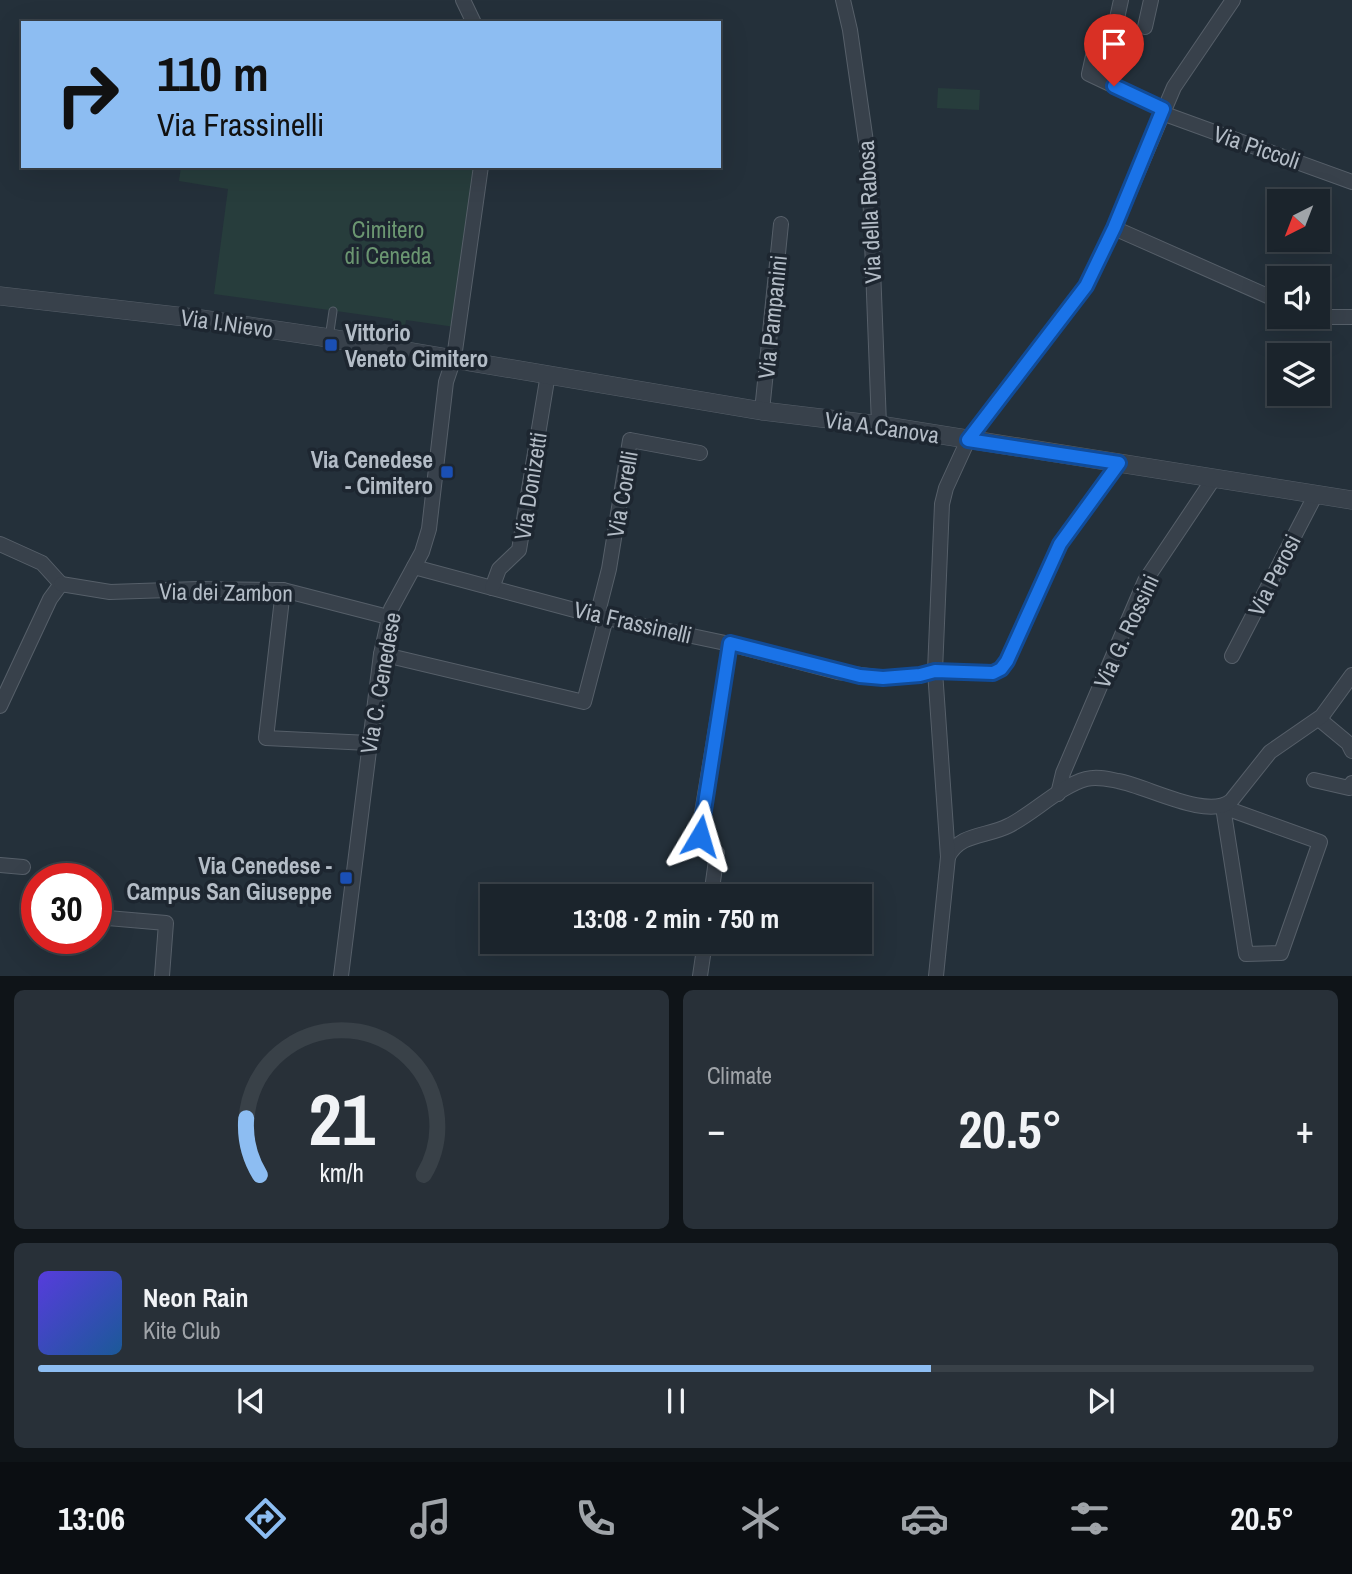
<!DOCTYPE html>
<meta charset="utf-8">
<style>
body{margin:0;font-family:"Archivo Narrow",sans-serif;background:#283038;color:#f1f3f6;height:100vh;display:flex;flex-direction:column;font-size:26px;white-space:nowrap}
*{box-sizing:border-box;margin:0}
p{font-size:23px;color:#a0a4a9}
.icon{flex:none;width:38px;height:38px;fill:none;stroke:currentColor;stroke-width:2;stroke-linecap:round;stroke-linejoin:round}
.map{position:relative;height:976px;overflow:hidden}
.drawer{display:flex;flex-direction:column;gap:14px;padding:14px;background:#0f1418;flex:1}
.drawer>*{flex:none}
.guide{position:absolute;left:21px;top:21px;width:700px;height:147px;border-radius:0px;box-shadow:0 7px 28px #0002,0 0 0 2px #394148;background:#8dbdf2;color:#111;overflow:hidden}
.needle{width:46px;rotate:222deg}
.buttons{position:absolute;left:1267px;top:189px;display:grid;gap:14px}
.buttons a{display:grid;place-items:center;width:63px;height:63px;border-radius:0px;background:#1b242c;box-shadow:0 7px 28px #0002,0 0 0 2px #394148;font-size:35px}
.speed{position:absolute;left:21px;top:863px;display:flex;gap:14px;font-size:35px;font-weight:700;text-align:center}
.speed>*{display:grid;place-content:center;width:91px;height:91px;border-radius:50%;background:#1b242c;box-shadow:0 7px 28px #0002,0 0 0 2px #394148;line-height:1}
.speed .limit{border:10px solid #d22;background:#fff;color:#111}
.pin{position:absolute;display:grid;place-items:center;width:60px;height:60px;color:#fff;margin:-72px -30px;border-radius:50% 50% 50% 0;rotate:-45deg;box-shadow:0 0 7px #0007}
.pin .icon{rotate:45deg}
.me{position:absolute;width:77px;margin:-38px;rotate:7deg;stroke-linejoin:round;filter:drop-shadow(0 0 5px #0008)}
.turn{display:flex;align-items:center;gap:24px;height:147px;padding:0 21px;font-size:32px}
.turn .icon{width:91px;height:91px;stroke-width:2.5}
.turn b{display:block;font-size:49px;line-height:60px}
.big{font-size:52px;font-weight:800;line-height:1.1}
.drawer .tile{flex:1;display:flex;flex-direction:column;justify-content:center;gap:10px;min-width:0;padding:0 24px;border-radius:10px;background:#283038}
.drawer .dial{align-items:center;gap:0}
.dial svg{height:182px;overflow:visible;fill:none;stroke:#394148;stroke-width:7;stroke-linecap:round;text-anchor:middle}
.dial text{fill:#f1f3f6;stroke:none}
.song{display:flex;align-items:center;gap:21px}
.cover{width:84px;height:84px;border-radius:10px;background:linear-gradient(135deg,hsl(250 70% 55%),hsl(210 70% 35%))}
.played{height:7px;border-radius:4px;background:linear-gradient(90deg,#8dbdf2 70%,#394148 70%)}
.keys{display:flex;justify-content:space-around;direction:ltr}
.heat{display:flex;justify-content:space-between;align-items:center;font-size:38px;direction:ltr}
.drawer .tiles{flex:1;display:grid;gap:14px;grid-template-columns:1fr 1fr}
.tile:last-child{grid-column:span 2}
.trip{position:absolute;left:480px;top:884px;width:392px;height:70px;border-radius:0px;background:#1b242c;box-shadow:0 7px 28px #0002,0 0 0 2px #394148;font-weight:800;line-height:70px;text-align:center}
.dock{display:flex;height:112px;justify-content:space-around;align-items:center;background:#0b0e12;color:#a0a4a9}
.dock .icon{width:49px;height:49px}
.dock .selected{color:#8dbdf2}
.dock b{font-size:32px;color:#f1f3f6}
.map>svg:first-child{display:block}
</style>
<div class="map">
<svg width="1352" height="976" viewBox="0 0 1352 976">
<rect width="100%" height="100%" fill="#24303a"/>
<!-- green -->
<g fill="#273d3c">
<path d="M938,88L980,90L979,110L937,108Z"/>
<path d="M181,166H477L455,327L406,320L405,326L393,324V319L214,294L228,189L179,181Z"/>
</g>
<g fill="none" stroke-linecap="round" stroke-linejoin="round">
<!-- service casing -->
<g stroke="#565f69" stroke-width="9">
<path id="service" d="M329,338L333,311"/>
</g>
<!-- minor casing -->
<g stroke="#565f69" stroke-width="16">
<g id="minor">
<path d="M463,0L474,23"/>
<path d="M843,0L850,30L869,163L879,425"/>
<path d="M1121,0L1114,32L1099,29L1089,74L1163,109"/>
<path d="M1145,27L1151,0"/>
<path d="M1162,113L1352,182"/>
<path d="M1114,228L1279,301"/>
<path d="M1316,317H1352"/>
<path d="M762,411L781,224"/>
<path d="M0,544L42,563L61,584L50,599L0,706"/>
<path d="M414,567L597,616L730,644L838,672L883,678L921,675L935,671L993,673L1001,669L1007,661L1060,544L1119,463"/>
<path d="M61,584L110,592L198,589L283,590L388,617"/>
<path d="M492,588L499,569L519,550L548,374"/>
<path d="M283,590L266,738L369,743"/>
<path d="M597,616L609,569L630,440L700,453"/>
<path d="M381,654L584,702L606,618"/>
<path d="M1232,656L1316,494"/>
<path d="M1319,719L1348,743L1352,751"/>
<path d="M1314,780L1349,788L1352,783"/>
<path d="M1058,794L1063,773L1145,581L1214,478"/>
<path d="M1223,807L1320,842L1281,953L1246,954Z"/>
<path d="M948,857C960,833 986,837 1008,826C1033,814 1060,786 1086,779C1097,776 1108,779 1118,781C1147,786 1207,820 1231,801L1270,752L1322,716L1352,675"/>
<path d="M0,865L23,867"/>
<path d="M711,896L717,853L702,839L699,831L730,644"/>
<path d="M96,917L166,923L162,976"/>
<path d="M341,976L381,654L391,609L422,552L429,529L446,382L454,358L481,166"/>
<path d="M700,976L705,942"/>
<path d="M936,976L948,857L935,671L942,504L946,488L968,440L1086,286L1114,228L1174,87L1233,0"/>
</g>
</g>
<!-- tertiary casing -->
<g stroke="#565f69" stroke-width="19">
<path id="tertiary" d="M0,296L194,318L329,338L762,411L879,425L1352,500"/>
</g>
<!-- service -->
<use href="#service" stroke="#38414b" stroke-width="7"/>
<!-- minor -->
<use href="#minor" stroke="#38414b" stroke-width="14"/>
<!-- tertiary -->
<use href="#tertiary" stroke="#38414b" stroke-width="18"/>
</g>
<g fill="none" stroke-linecap="round" stroke-linejoin="round">
<!-- route casing -->
<g stroke="#114b97" stroke-width="18">
<path id="route" d="M700,836L730,643L860,676L883,678L920,675L935,671L993,673L1001,669L1007,661L1060,544L1119,463L968,440L1086,286L1114,228L1163,109L1114,86"/>
</g>
<!-- route -->
<use href="#route" stroke="#1a73e8" stroke-width="12"/>
</g>
<!-- markers -->
<g fill="#1a4fb4" stroke="#1d2630" stroke-width="2.5">
<rect x="324" y="338" width="14" height="14" rx="3.5"/>
<rect x="440" y="465" width="14" height="14" rx="3.5"/>
<rect x="339" y="871" width="14" height="14" rx="3.5"/>
</g>
<g text-anchor="middle" dominant-baseline="central" stroke-width="7" stroke-linejoin="round" paint-order="stroke">
<!-- street labels -->
<g font-size="23" fill="#b3bcc6" stroke="#1d2630">
<text transform="translate(1257 147) rotate(19)">Via Piccoli</text>
<text transform="translate(869 212) rotate(-93)">Via della Rabosa</text>
<text transform="translate(772 317) rotate(-84)">Via Pampanini</text>
<text transform="translate(227 323) rotate(8)">Via I.Nievo</text>
<text transform="translate(882 427) rotate(8)">Via A.Canova</text>
<text transform="translate(530 486) rotate(-81)">Via Donizetti</text>
<text transform="translate(622 494) rotate(-80)">Via Corelli</text>
<text transform="translate(1274 575) rotate(-63)">Via Perosi</text>
<text transform="translate(226 592) rotate(1)">Via dei Zambon</text>
<text transform="translate(633 622) rotate(13)">Via Frassinelli</text>
<text transform="translate(1126 631) rotate(-65)">Via G. Rossini</text>
<text transform="translate(380 683) rotate(-80)">Via C. Cenedese</text>
</g>
<!-- park labels -->
<g font-size="23" fill="#6b9671" stroke="#1d2630">
<text x="388" y="229">Cimitero<tspan x="388" dy="26">di Ceneda</tspan></text>
</g>
<!-- poi labels -->
<g font-size="23" font-weight="bold" fill="#b3bcc6" stroke="#1d2630" text-anchor="end">
<text x="345" y="332" text-anchor="start">Vittorio<tspan x="345" dy="26">Veneto Cimitero</tspan></text>
<text x="433" y="459">Via Cenedese<tspan x="433" dy="26">- Cimitero</tspan></text>
<text x="332" y="865">Via Cenedese -<tspan x="332" dy="26">Campus San Giuseppe</tspan></text>
</g>
</g>
</svg>
<div class="buttons">
<a><svg class="needle" viewBox="-14 -14 28 28"><path d="M0-13l5 13h-10z" fill="#e53935"/><path d="M0 13l5-13h-10z" fill="#a0a4a9"/></svg></a>
<a><svg class="icon" aria-label="sound" viewBox="0 0 24 24"><path d="M4 9h4l5-4v14l-5-4H4zM17 9q2 3 0 6"/></svg></a>
<a><svg class="icon" aria-label="layers" viewBox="0 0 24 24"><path d="M12 4l9 5-9 5-9-5zM3 14l9 5 9-5"/></svg></a>
</div>
<div class="speed"><div class="limit">30</div></div>
<div class="pin" style="left:1114px;top:86px;background:#d93025"><svg class="icon" aria-label="arrive" viewBox="0 0 24 24"><path d="M6 21V4h12l-3 4 3 4H6"/></svg></div>
<svg class="me" style="left:700px;top:836px" viewBox="-20 -20 40 40"><path d="M0-17L14 15 0 8-14 15z" fill="#1a73e8" stroke="#fff" stroke-width="4"/></svg>
<div class="trip">13:08 · 2 min · 750 m</div>
<div class="guide">
<div class="turn"><svg class="icon" aria-label="right" viewBox="0 0 24 24"><path d="M7 20v-9h11M14 6l5 5-5 5"/></svg><div><b>110 m</b>Via Frassinelli</div></div>
</div>
</div>
<section class="drawer">
<div class="tiles">
<div class="tile dial"><svg viewBox="0 0 100 80">
<path d="M14 69A42 42 0 1 1 86 69"/>
<path d="M14 69A42 42 0 0 1 8 44" stroke="#8dbdf2"/>
<text x="50" y="56" font-size="32" font-weight="700">21</text>
<text x="50" y="72" font-size="11">km/h</text>
</svg></div>
<div class="tile"><p>Climate</p>
<div class="heat"><a>−</a><b class="big">20.5°</b><a>+</a></div>
</div>
<div class="tile">
<div class="song"><i class="cover"></i><div><b>Neon Rain</b><p>Kite Club</p></div></div>
<div class="played"></div>
<div class="keys"><svg class="icon" aria-label="previous" viewBox="0 0 24 24"><path d="M18 5L8 12l10 7zM5 5v14"/></svg><svg class="icon" aria-label="pause" viewBox="0 0 24 24"><path d="M8 5v14M16 5v14"/></svg><svg class="icon" aria-label="next" viewBox="0 0 24 24"><path d="M6 5l10 7-10 7zM19 5v14"/></svg></div>
</div>
</div>
</section>
<nav class="dock">
<b>13:06</b>
<svg class="icon selected" aria-label="directions" viewBox="0 0 24 24"><path d="M12 3l9 9-9 9-9-9zM9 14v-3h6M13 9l2 2-2 2"/></svg>
<svg class="icon" aria-label="music" viewBox="0 0 24 24"><path d="M9 18V5l10-2v13"/><circle cx="6" cy="18" r="3"/><circle cx="16" cy="16" r="3"/></svg>
<svg class="icon" aria-label="phone" viewBox="0 0 24 24"><path d="M5 4h4l2 5-3 2q2 4 5 5l2-3 5 2v4C11 20 4 13 5 4z"/></svg>
<svg class="icon" aria-label="climate" viewBox="0 0 24 24"><path d="M12 3v18M4 7l16 10M4 17L20 7"/></svg>
<svg class="icon" aria-label="car" viewBox="0 0 24 24"><path d="M5 17H2v-5l4-1 3-4h7l3 4 3 1v5h-3M9 17h6M6 11h13"/><circle cx="7" cy="17" r="2"/><circle cx="17" cy="17" r="2"/></svg>
<svg class="icon" aria-label="filters" viewBox="0 0 24 24"><path d="M4 7h16M4 17h16"/><circle cx="9" cy="7" r="2"/><circle cx="15" cy="17" r="2"/></svg>
<b>20.5°</b>
</nav>
